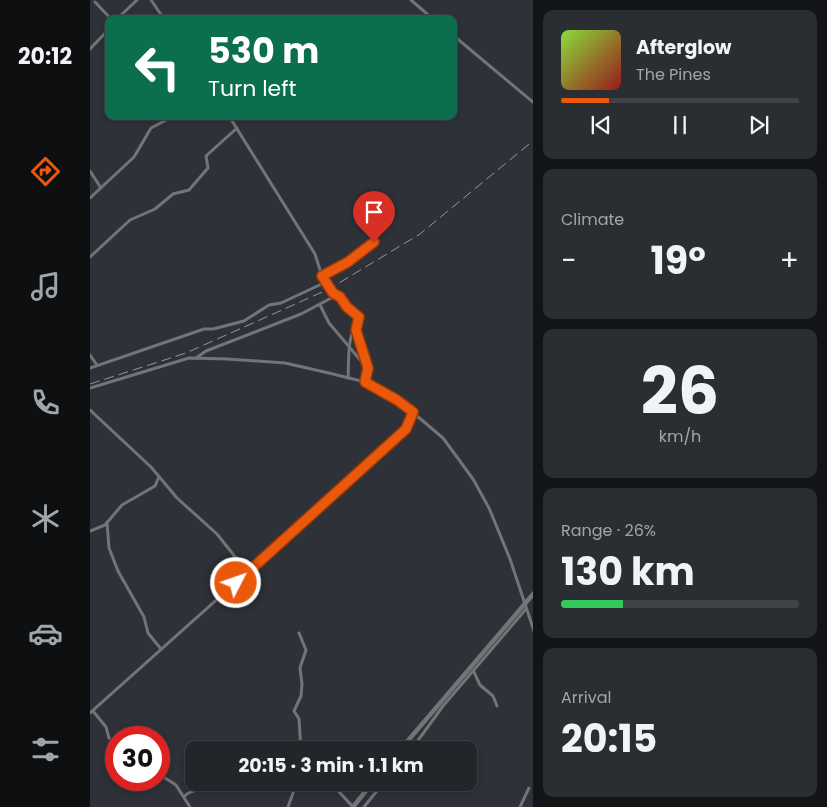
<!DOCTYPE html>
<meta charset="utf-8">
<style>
body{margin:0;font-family:Poppins,sans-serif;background:#2a2d32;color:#f1f3f6;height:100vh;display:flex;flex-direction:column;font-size:19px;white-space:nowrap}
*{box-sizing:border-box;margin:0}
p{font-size:16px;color:#a2a5a8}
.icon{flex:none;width:28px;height:28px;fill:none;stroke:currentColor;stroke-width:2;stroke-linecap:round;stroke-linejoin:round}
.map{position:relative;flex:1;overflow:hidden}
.drawer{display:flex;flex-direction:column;gap:10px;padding:10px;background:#131417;width:294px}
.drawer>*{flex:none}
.hud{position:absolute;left:15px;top:15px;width:352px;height:105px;border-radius:10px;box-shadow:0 2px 8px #0003,0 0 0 1px #3f4247;background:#0b6e4f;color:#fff;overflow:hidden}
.speed{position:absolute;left:15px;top:726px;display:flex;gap:10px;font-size:25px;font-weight:700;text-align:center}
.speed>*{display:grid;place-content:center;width:65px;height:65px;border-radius:50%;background:#22252a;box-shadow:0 2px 8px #0003,0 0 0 1px #3f4247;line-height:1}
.speed .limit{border:8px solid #d22;background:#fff;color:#111}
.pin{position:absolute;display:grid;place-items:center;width:42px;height:42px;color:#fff;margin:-51px -21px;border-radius:50% 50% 50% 0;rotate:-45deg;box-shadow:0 0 5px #0007}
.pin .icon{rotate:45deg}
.me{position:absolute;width:55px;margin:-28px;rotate:49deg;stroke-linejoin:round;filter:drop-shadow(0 0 4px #0008)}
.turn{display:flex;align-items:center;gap:18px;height:105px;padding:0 20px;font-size:22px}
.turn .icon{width:65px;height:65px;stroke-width:2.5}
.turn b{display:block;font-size:35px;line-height:42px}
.big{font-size:38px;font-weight:700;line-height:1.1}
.drawer .widget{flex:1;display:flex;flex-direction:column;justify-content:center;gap:8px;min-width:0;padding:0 18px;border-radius:10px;background:#2a2d32}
.drawer .dial{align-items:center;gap:0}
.dial b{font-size:65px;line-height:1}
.song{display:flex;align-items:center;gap:15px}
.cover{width:60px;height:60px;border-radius:8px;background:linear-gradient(135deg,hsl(90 70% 55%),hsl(0 70% 35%))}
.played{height:5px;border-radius:2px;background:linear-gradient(90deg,#ea580c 20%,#3f4247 20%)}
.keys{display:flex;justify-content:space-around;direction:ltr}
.heat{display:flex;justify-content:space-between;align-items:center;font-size:28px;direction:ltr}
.charge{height:8px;border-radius:4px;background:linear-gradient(90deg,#34c759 26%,#3f4247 0)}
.trip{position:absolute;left:95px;top:741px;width:292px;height:50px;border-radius:10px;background:#22252a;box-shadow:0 2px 8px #0003,0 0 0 1px #3f4247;font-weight:700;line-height:50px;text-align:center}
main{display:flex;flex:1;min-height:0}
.menu{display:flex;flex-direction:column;width:90px;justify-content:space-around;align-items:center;background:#0e0f11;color:#a2a5a8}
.menu .icon{width:35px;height:35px}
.menu .selected{color:#ea580c}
.menu b{font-size:22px;color:#f1f3f6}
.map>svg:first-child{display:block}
</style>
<main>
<nav class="menu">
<b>20:12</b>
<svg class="icon selected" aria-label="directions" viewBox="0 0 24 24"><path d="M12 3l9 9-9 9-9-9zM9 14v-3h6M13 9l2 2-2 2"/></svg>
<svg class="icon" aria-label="music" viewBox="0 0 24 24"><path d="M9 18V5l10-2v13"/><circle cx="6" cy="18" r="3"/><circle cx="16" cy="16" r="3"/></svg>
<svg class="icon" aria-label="phone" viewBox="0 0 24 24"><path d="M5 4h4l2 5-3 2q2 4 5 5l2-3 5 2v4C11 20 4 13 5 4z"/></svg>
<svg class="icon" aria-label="climate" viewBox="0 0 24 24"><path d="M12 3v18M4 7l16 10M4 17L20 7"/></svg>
<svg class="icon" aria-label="car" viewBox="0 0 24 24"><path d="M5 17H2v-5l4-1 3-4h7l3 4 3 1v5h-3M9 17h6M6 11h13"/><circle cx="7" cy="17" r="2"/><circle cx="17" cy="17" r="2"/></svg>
<svg class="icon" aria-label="filters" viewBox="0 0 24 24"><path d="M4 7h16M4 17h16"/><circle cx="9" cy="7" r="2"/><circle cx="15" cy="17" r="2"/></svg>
</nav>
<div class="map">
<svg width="444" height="807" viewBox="0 0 444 807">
<rect width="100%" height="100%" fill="#2e3138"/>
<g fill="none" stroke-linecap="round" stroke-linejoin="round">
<!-- minor -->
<g stroke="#727477" stroke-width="3">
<path d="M61,0L74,19"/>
<path d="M321,0L343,19"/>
<path d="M5,2L21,19"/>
<path d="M27,19L47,0"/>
<path d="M364,36L444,103"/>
<path d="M0,49L19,29"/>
<path d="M139,116L225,254L232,276L239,289L251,297L269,317L266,333L278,368L275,382"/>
<path d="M0,171L11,188"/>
<path d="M0,198L44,157L61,128L84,116"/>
<path d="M0,257L40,220L65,209L83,194L99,190L118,168L116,156L147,128"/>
<path d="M232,276L258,261L284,242L285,237L283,231"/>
<path d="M230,305L239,323L272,362L277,364"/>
<path d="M0,355L7,365"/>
<path d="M106,358L116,351L211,314L247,295"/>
<path d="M0,368L114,329H123L154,321L179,305L191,303L236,282"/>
<path d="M258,378C259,365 257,335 266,327"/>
<path d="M0,388L99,358L137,359L195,363L243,374L275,382L307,399L353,438L383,479L399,508L420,559L444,631"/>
<path d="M0,410L61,467L87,498L127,534L158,573"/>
<path d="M17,522L19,548L28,571L54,617L58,633L71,649"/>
<path d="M0,531L15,525L32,505L65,486L69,477"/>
<path d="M209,633L216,650L210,668L212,684L211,696L204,711L209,719L211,750"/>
<path d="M383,670L390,685L403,696L407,706"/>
<path d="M3,711L16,727L19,738L26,744"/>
<path d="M0,713L314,432L323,411"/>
<path d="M321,750L353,706L436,609"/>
<path d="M69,774L86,785L100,807"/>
<path d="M240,782L263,807"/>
<path d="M94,797C99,789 108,794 116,782"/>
<path d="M198,807L207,782"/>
<path d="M274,807L294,782"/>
<path d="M430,807L439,788"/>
</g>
<!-- tertiary -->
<g stroke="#727477" stroke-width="4.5">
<path d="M310,750L444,593"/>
<path d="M263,807L283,782"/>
</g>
<!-- rail -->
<path stroke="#94969c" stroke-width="1" stroke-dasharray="10 5" stroke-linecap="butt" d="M0,384L96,353L239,289L330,234L444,140"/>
</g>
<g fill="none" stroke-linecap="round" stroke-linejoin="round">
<!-- route casing -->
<g stroke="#983908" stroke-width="12">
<path id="route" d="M146,583L316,429L323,412L307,400L275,382L278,368L266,330L269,317L257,307L250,297L243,293L232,276L258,262L284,242"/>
</g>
<!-- route -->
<use href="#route" stroke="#ea580c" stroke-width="9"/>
</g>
</svg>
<div class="speed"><div class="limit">30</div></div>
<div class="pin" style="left:284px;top:242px;background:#d93025"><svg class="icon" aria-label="arrive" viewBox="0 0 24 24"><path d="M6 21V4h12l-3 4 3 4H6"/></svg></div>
<svg class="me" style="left:146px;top:583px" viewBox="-20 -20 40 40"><circle r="17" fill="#ea580c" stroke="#fff" stroke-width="3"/><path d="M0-11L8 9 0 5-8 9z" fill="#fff"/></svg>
<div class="trip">20:15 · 3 min · 1.1 km</div>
<div class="hud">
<div class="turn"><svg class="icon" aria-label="left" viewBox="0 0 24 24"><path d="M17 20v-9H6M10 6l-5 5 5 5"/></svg><div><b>530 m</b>Turn left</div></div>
</div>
</div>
<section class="drawer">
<div class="widget">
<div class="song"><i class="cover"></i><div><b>Afterglow</b><p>The Pines</p></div></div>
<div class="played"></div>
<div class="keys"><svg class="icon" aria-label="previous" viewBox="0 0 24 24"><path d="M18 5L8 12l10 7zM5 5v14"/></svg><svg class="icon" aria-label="pause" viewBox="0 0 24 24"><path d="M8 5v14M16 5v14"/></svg><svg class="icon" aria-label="next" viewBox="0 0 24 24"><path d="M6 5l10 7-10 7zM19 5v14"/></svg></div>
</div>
<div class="widget"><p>Climate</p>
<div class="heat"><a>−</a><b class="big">19°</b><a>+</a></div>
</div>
<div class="widget dial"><b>26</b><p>km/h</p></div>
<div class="widget"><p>Range · 26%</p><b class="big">130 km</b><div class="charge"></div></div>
<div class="widget"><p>Arrival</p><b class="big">20:15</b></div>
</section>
</main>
